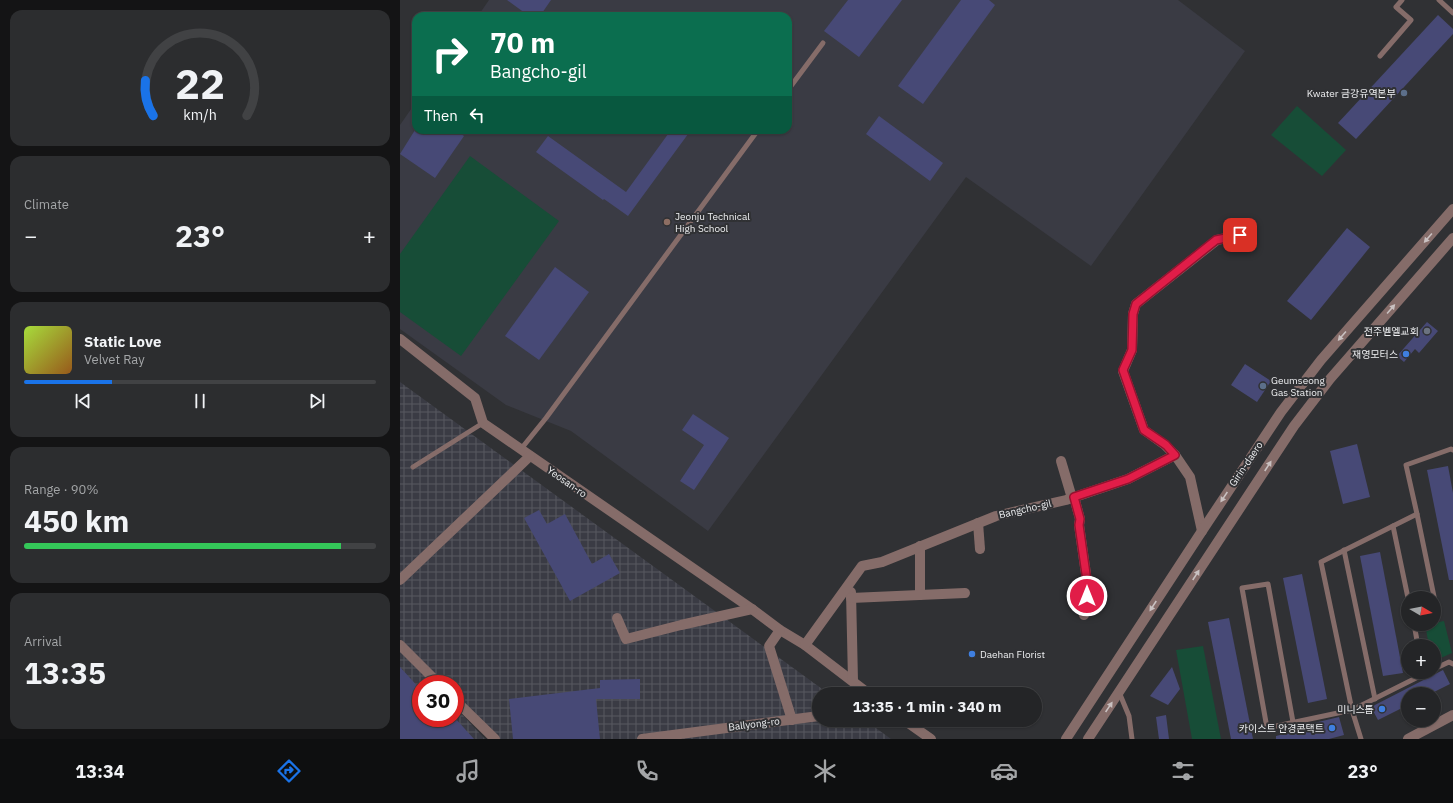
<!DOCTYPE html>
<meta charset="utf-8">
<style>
body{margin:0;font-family:"IBM Plex Sans","Noto Sans KR",sans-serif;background:#2c2d2f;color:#f1f3f6;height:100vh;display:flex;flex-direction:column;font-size:15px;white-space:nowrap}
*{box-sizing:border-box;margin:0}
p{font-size:13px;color:#a3a5a7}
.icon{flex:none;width:22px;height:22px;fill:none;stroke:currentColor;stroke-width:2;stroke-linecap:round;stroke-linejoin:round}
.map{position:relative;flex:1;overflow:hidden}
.sheet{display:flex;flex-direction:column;gap:10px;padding:10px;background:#141415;width:400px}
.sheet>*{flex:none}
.top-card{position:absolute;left:12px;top:12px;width:380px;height:122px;border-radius:12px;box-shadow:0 1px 3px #0004,0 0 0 1px #414244;background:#0b6e4f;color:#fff;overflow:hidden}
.needle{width:26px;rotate:100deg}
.fabs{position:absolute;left:1001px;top:591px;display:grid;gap:8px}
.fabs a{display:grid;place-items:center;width:40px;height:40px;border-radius:50%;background:#242527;box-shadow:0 1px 3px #0004,0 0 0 1px #414244;font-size:20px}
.speed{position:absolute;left:12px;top:675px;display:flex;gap:8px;font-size:20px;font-weight:700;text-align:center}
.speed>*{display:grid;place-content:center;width:52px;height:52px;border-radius:50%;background:#242527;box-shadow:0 1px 3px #0004,0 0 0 1px #414244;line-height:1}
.speed .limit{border:6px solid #d22;background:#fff;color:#111}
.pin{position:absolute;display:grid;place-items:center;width:34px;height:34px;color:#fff;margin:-17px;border-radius:8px;box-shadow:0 2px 6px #0006}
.me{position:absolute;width:44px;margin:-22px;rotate:0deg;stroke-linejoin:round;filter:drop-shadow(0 0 3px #0008)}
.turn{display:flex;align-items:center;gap:14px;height:84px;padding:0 12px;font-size:18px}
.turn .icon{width:52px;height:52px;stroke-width:2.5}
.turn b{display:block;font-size:28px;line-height:34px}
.then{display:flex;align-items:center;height:38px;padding:0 12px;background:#0003;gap:8px;font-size:15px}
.big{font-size:30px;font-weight:800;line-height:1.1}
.sheet .tile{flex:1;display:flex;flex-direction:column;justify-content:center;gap:6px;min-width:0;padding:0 14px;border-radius:12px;background:#2c2d2f}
.sheet .dial{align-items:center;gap:0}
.dial svg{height:104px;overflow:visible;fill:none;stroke:#414244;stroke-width:7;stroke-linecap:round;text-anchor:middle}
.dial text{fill:#f1f3f6;stroke:none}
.song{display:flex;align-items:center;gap:12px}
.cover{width:48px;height:48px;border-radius:6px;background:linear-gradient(135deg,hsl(80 70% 55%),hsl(30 70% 35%))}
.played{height:4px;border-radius:2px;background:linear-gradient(90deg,#1a73e8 25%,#414244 25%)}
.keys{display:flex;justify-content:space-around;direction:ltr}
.heat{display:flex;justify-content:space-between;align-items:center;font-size:22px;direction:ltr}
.charge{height:6px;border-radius:3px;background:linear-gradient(90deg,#34c759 90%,#414244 0)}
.trip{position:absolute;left:412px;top:687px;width:230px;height:40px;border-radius:20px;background:#242527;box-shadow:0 1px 3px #0004,0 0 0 1px #414244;font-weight:800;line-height:40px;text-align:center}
.menu{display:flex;height:64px;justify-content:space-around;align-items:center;background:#0e0f10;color:#a3a5a7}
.menu .icon{width:28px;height:28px}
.menu .on{color:#1a73e8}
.menu b{font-size:18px;color:#f1f3f6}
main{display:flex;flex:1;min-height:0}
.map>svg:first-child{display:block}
</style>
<main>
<section class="sheet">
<div class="tile dial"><svg viewBox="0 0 100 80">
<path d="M14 69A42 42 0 1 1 86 69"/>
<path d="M14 69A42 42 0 0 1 8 42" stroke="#1a73e8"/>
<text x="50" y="56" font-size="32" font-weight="700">22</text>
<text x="50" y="72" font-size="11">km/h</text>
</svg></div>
<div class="tile"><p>Climate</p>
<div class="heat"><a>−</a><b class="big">23°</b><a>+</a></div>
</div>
<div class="tile">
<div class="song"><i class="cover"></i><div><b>Static Love</b><p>Velvet Ray</p></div></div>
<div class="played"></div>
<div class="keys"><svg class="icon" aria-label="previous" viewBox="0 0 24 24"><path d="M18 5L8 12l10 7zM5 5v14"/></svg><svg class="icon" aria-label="pause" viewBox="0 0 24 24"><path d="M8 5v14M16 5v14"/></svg><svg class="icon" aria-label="next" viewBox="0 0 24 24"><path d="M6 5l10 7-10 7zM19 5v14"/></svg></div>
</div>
<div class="tile"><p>Range · 90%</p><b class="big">450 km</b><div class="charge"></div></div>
<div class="tile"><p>Arrival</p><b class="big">13:35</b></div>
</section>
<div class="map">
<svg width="1053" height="739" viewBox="0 0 1053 739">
<defs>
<pattern id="industrial-grid" width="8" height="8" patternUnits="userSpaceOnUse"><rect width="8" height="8" fill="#3a3b44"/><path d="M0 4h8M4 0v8" fill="none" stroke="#57585f"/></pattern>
</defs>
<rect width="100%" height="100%" fill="#303134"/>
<!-- built -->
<path fill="#3a3b44" d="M89,0H778L845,51L691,266L566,177L308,531L171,431L106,405L0,329V125L16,102V130H388V16H78Z"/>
<!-- industrial -->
<g fill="url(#industrial-grid)">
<path d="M0,382L429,694H419V720H465L491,739H91L55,699V684H41L0,639Z"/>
<path d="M0,647L34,684H21V718H55V707L85,739H0Z"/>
</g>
<!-- park -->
<g fill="#174d37">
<path d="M897,106L946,150L922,176L871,135Z"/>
<path d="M70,156L159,221L61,356L0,312V254Z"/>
<path d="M1044,621L1052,653L1034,661V646H1029L1025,624H1034V623Z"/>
<path d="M803,646L821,739H792L776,650Z"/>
</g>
<!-- building -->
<g fill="#474976">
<path d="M107,0H151L140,16H129Z"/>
<path d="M448,0H502L459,57L424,31Z"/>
<path d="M561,0H589L595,5L523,104L498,86Z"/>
<path d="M1038,15L1053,29V34L956,139L938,123Z"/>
<path d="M479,116L543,163L530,181L466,134Z"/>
<path d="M15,130H55L64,136L35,178L0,154Z"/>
<path d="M271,130H291L228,216L204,199L203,200L136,152L148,136L226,192Z"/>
<path d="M947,228L970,247L911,320L887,301Z"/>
<path d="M155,267L189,292L139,360L105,336Z"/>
<path d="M1027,322L1038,331L1019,353L1015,349L1004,362L997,356Z"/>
<path d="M845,364L871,381L857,402L831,385Z"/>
<path d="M293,414L329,438L294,490L280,481L304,445L282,430Z"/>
<path d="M957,444L970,497L943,504L930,451Z"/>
<path d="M1048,466L1053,493V580H1049L1027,470Z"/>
<path d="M139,510L147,524L165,514L192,564L209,554L220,573L170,601L124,518Z"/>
<path d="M980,552L1003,673L983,676L960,556Z"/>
<path d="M902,574L927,699L908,703L883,578Z"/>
<path d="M829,618L853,739H831L808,622Z"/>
<path d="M0,667L21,690V718H55L74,739H0Z"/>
<path d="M772,667L780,689L768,705L750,696Z"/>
<path d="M1043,670L1050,684L1030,694H1008V705L978,720L971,707Z"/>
<path d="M240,679V699H196L200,739H113L109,699L200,688V680Z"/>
<path d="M766,715L769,739H759L756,717Z"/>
<path d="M939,717L944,735L929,739H876V736L915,726L914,723Z"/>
</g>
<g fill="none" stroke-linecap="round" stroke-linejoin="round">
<!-- service -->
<g stroke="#856c69" stroke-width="5">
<path d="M1039,0L1053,13"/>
<path d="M980,56L1011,20L996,7L1002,0"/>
<path d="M388,90L423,43"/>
<path d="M121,449L146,418L358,130"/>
<path d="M13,467L83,423"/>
<path d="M1017,514L1038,616"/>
<path d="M993,526L1008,598"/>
<path d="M944,550L975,699"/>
<path d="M1014,624L1018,646"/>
<path d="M1034,669L1049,662L1053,664"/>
<path d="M719,692L729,716L732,739"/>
<path d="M893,722L868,584L842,588L867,728L952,710L1028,672"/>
<path d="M961,739L952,710L921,562L1017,514L1006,465L1051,449L1053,450"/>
</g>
<!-- minor -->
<g stroke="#856c69" stroke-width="10">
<path d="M0,339L75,398L83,423L352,609L380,630L405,645L469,694"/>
<path d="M775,455L765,445L744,430L723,371L732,350L733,314L736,304L817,240L840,235"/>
<path d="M661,461L672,498"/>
<path d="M674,497L680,519L679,525L687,581L684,615"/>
<path d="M578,523L580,549"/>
<path d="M520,546V595"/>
<path d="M0,580L130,456"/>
<path d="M451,592L453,681"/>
<path d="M451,598L565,593"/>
<path d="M217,618L226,639L281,625L352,609"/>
<path d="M380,630L369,646L392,720"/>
<path d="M0,645L39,684"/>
<path d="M405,645L462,566L482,562L596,516L666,500L728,479L775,455L790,477L802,531"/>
<path d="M55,700L95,739"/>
<path d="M504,720L531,739"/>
<path d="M242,739L419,716"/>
<path d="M1008,739L1053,715"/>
</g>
<!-- tertiary -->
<g stroke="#856c69" stroke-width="10">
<path d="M666,739L802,531L881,412L921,360L1053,209"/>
<path d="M688,739L894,426L930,379L1053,238"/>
</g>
</g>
<!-- one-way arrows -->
<defs><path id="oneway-solid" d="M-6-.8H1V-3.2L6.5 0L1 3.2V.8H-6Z"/></defs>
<g fill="#c9c1c1">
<use href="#oneway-solid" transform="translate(1028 238) rotate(131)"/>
<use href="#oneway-solid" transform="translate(991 309) rotate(-49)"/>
<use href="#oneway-solid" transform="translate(942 336) rotate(131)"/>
<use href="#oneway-solid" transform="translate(868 466) rotate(-57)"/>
<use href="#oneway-solid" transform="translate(824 497) rotate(124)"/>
<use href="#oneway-solid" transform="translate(796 575) rotate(-57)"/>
<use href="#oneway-solid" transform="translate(753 606) rotate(123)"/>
<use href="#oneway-solid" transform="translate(709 707) rotate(-56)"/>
</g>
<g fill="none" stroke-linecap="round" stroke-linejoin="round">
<!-- route casing -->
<g stroke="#92132f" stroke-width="10">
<path id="route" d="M687,596V581L679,525L680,519L674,497L728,479L775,455L766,445L744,430L723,370L732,350L733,314L736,304L816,240L840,235"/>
</g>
<!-- route -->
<use href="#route" stroke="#e11d48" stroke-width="7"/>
</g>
<!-- markers -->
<g fill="#5c6f8a" stroke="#303134" stroke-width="1.5">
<circle cx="1004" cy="93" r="4"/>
<circle cx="863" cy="386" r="4"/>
</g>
<circle fill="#8d6e63" stroke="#303134" stroke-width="1.5" cx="267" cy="222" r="4"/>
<circle fill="#6b7280" stroke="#303134" stroke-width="1.5" cx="1027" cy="331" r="4"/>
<g fill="#3f7fe0" stroke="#303134" stroke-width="1.5">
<circle cx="1006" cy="354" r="4"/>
<circle cx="572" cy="654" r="4"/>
<circle cx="982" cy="709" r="4"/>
<circle cx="932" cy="728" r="4"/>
</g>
<g text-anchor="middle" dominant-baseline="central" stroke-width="4" stroke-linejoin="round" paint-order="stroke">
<!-- poi labels -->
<g font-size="10" fill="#eeeff1" stroke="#303134" text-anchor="end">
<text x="996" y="93">Kwater 금강유역본부</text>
<text x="275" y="216" text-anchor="start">Jeonju Technical<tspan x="275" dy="12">High School</tspan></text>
<text x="1019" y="331">전주벧엘교회</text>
<text x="998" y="354">재영모터스</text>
<text x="871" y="380" text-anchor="start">Geumseong<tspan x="871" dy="12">Gas Station</tspan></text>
<text x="580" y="654" text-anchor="start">Daehan Florist</text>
<text x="974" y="709">미니스톱</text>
<text x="924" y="728">카이스트 안경콘택트</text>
</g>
<!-- street labels -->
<g font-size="10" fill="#eeeff1" stroke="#303134">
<text transform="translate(846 464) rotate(-56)">Girin-daero</text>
<text transform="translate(167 482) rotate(35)">Yeosan-ro</text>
<text transform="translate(625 509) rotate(-13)">Bangcho-gil</text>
<text transform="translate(354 724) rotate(-7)">Ballyong-ro</text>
</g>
</g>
</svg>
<div class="fabs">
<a><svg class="needle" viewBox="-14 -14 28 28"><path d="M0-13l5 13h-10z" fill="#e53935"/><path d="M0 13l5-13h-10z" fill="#a3a5a7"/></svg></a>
<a>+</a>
<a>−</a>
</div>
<div class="speed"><div class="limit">30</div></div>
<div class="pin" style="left:840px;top:235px;background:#d93025"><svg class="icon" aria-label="arrive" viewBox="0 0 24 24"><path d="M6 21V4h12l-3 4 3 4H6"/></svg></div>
<svg class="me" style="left:687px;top:596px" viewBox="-20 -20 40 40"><circle r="17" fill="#e11d48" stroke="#fff" stroke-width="3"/><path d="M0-11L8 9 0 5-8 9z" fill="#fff"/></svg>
<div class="trip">13:35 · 1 min · 340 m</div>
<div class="top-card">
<div class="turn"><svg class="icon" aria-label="right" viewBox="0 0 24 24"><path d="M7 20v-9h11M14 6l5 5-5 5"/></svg><div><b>70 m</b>Bangcho-gil</div></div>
<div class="then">Then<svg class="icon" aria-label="left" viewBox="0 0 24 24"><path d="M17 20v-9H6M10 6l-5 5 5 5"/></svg></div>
</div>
</div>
</main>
<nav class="menu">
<b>13:34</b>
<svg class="icon on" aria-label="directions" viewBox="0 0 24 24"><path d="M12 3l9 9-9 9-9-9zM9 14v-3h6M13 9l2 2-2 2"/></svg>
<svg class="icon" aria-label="music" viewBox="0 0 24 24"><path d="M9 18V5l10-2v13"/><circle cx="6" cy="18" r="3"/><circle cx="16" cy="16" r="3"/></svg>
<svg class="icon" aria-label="phone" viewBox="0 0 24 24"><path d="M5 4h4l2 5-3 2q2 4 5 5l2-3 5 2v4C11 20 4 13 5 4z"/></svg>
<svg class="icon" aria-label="climate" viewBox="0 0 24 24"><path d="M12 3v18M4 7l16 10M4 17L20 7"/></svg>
<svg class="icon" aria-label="car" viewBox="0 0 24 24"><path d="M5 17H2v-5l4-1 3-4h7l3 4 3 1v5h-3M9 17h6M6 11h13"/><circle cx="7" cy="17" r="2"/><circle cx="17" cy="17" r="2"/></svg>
<svg class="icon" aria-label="filters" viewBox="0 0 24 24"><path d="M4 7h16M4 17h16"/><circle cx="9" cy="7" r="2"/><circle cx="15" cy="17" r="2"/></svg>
<b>23°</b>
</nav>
